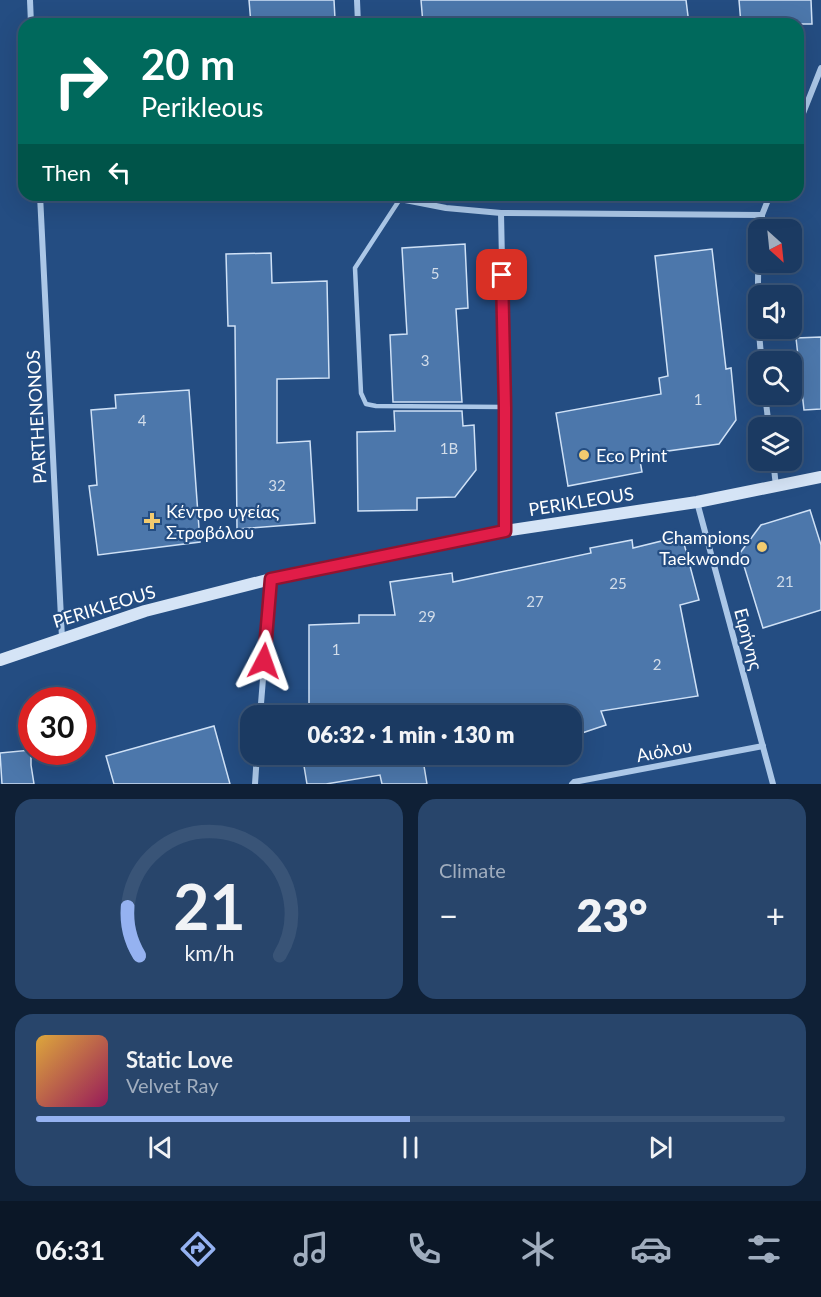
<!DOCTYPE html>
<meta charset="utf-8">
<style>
body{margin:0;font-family:Lato,sans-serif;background:#28456b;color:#f1f3f6;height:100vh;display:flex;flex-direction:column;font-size:22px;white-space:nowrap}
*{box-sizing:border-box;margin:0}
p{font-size:20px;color:#a0adbe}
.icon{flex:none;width:33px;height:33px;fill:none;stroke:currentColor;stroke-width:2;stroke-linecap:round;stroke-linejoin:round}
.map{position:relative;height:784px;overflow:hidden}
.sheet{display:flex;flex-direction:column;gap:15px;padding:15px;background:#0f2036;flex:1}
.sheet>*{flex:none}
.banner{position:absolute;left:18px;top:18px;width:786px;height:183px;border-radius:18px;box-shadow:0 6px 24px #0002,0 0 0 2px #395477;background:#00695c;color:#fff;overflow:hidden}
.needle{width:39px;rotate:153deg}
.buttons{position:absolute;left:748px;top:219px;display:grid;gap:12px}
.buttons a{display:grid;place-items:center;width:54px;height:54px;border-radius:12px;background:#1b3a62;box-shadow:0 6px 24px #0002,0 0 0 2px #395477;font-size:30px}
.speed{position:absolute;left:18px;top:687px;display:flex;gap:12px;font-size:30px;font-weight:700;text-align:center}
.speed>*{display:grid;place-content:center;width:78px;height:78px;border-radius:50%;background:#1b3a62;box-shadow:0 6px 24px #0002,0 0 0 2px #395477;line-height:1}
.speed .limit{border:9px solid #d22;background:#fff;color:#111}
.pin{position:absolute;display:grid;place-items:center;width:51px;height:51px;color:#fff;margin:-26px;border-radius:12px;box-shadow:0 3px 9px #0006}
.me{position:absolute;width:66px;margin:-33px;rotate:4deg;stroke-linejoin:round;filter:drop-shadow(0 0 4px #0008)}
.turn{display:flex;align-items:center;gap:21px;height:126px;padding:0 24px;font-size:27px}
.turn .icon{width:78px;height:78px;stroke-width:2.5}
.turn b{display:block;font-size:42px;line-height:51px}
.then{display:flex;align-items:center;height:57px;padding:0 24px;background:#0003;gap:12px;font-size:22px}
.big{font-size:45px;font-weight:800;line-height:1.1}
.sheet .card{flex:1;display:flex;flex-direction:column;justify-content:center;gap:9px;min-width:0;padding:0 21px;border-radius:18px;background:#28456b}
.sheet .dial{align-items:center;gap:0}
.dial svg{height:156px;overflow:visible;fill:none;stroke:#395477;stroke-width:7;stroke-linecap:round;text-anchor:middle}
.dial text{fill:#f1f3f6;stroke:none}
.song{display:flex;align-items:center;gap:18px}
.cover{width:72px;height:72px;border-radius:9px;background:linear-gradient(135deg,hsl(40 70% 55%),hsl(330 70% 35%))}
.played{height:6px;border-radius:3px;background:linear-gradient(90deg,#95b2f1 50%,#395477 50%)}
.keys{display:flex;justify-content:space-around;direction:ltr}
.heat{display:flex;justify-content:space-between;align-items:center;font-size:33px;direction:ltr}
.sheet .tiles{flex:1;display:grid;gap:15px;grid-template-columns:1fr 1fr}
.card:last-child{grid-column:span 2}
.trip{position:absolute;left:240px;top:705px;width:342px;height:60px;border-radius:18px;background:#1b3a62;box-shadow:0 6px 24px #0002,0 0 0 2px #395477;font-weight:800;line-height:60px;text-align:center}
.tabs{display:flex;height:96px;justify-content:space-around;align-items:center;background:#0b1727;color:#a0adbe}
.tabs .icon{width:42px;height:42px}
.tabs .current{color:#95b2f1}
.tabs b{font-size:27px;color:#f1f3f6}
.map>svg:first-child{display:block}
</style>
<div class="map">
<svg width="821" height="784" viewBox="0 0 821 784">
<rect width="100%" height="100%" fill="#244d82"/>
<!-- building -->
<g fill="#4c77ab" stroke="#cfe1f6" stroke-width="1.5">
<path d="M249,0H334L335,19L251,24Z"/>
<path d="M421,0H686L689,24H423Z"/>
<path d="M739,0H811L812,24H741Z"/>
<path d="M465,244L468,308L456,309L462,402H393L390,335L407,334L402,248Z"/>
<path d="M712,249L726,369L731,368L736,420L719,444L639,455L642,472L568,486L556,413L661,394L659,378L668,376L655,256Z"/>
<path d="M271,253L272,283L327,281L329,378L277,379V443L310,441L315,523L237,529L235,326H228L226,254Z"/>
<path d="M821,337V409L804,410L796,338Z"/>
<path d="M189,390L200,542L98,555L89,486L97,485L91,410L116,408L115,395Z"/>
<path d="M394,411H462L463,426L474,425L476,470L455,497L417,498V510L358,511L357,432L395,431Z"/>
<path d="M810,510L821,545V610L763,628L740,553L761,525Z"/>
<path d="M682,536L699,600L680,605L698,696L601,711L606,725L576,735L575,732L572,734V716H303L309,715V625L359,623V615H395L390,582L452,573L453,582L591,553L590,548L632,540L633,548Z"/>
<path d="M214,726L230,784H114L106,756Z"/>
<path d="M31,750V765L34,784H2L0,753Z"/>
<path d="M302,754H422L427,784H382L380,775L326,784H307Z"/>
</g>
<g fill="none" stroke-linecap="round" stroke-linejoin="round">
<!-- service -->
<path stroke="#abc7e7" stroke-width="4.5" d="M400,199L355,268L361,393L366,404L376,406L505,407"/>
<!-- minor -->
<g stroke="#abc7e7" stroke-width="6">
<path d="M30,0L31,24"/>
<path d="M357,0L358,24"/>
<path d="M798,126L821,68"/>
<path d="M40,195L62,638"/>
<path d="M395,195L400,199L446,208L501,213L762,215"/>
<path d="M501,213L505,407V531"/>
<path d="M761,230L762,215L770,195"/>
<path d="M759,254C757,290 757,325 762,362"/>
<path d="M765,394L769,428"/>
<path d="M773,460L776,486"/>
<path d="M697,502L773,784"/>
<path d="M260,716L271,580"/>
<path d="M255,784L257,754"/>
<path d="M572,784L574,782L763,746"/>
</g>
<!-- secondary -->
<path stroke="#d5e4f6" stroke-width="12" d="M0,660L145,611L271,579L505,531L697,502L821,477"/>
</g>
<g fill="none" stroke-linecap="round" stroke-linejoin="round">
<!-- route casing -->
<g stroke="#92132f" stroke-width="15">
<path id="route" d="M264,661L271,579L505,531V407L502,275"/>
</g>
<!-- route -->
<use href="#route" stroke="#e11d48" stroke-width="10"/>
</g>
<!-- markers -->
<g fill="#f2cb6f" stroke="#244d82" stroke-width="2">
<circle cx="584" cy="455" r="6"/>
<path d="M149 512h6v6h6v6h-6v6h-6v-6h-6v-6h6z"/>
<circle cx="762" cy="547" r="6"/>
</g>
<g text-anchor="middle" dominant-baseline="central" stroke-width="4.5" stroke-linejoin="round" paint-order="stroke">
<!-- number labels -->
<g font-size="15" fill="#d2ddea">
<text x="435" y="273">5</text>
<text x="425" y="360">3</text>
<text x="698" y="399">1</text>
<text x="142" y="420">4</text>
<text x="449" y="448">1B</text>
<text x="277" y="485">32</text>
<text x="785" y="581">21</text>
<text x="618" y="583">25</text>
<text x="535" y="601">27</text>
<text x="427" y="616">29</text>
<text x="336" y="649">1</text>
<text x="657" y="664">2</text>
</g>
<!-- street labels -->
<g font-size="18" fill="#fff" stroke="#244d82">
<text transform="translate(36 417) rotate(-93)">PARTHENONOS</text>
<text transform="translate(581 501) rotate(-9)">PERIKLEOUS</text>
<text transform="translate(104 606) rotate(-17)">PERIKLEOUS</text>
<text transform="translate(749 639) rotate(75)">Ειρήνης</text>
<text transform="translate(664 750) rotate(-11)">Αιόλου</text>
</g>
<!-- poi labels -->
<g font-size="18" fill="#fff" stroke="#244d82" text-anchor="start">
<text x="596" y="455">Eco Print</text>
<text x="166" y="511">Κέντρο υγείας<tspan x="166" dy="21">Στροβόλου</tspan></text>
<text x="750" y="537" text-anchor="end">Champions<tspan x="750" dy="21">Taekwondo</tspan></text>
</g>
</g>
</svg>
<div class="buttons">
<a><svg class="needle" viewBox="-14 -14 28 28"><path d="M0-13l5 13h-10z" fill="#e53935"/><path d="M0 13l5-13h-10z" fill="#a0adbe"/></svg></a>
<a><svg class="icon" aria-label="sound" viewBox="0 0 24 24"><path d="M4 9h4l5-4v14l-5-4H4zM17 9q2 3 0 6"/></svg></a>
<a><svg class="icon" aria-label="search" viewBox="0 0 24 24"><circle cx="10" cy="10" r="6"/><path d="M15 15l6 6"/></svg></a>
<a><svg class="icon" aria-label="layers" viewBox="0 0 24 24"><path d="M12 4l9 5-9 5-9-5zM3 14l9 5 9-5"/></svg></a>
</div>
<div class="speed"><div class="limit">30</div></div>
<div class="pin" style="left:502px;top:275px;background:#d93025"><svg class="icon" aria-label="arrive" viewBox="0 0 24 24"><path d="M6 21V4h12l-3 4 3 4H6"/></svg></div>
<svg class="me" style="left:264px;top:661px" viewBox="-20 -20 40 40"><path d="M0-17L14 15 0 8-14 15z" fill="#e11d48" stroke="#fff" stroke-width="4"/></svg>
<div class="trip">06:32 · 1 min · 130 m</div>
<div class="banner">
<div class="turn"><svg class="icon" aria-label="right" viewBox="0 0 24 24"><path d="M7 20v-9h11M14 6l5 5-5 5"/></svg><div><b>20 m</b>Perikleous</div></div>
<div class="then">Then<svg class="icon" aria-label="left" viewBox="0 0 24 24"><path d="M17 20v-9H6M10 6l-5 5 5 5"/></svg></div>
</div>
</div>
<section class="sheet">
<div class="tiles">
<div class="card dial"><svg viewBox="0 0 100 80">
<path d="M14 69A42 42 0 1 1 86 69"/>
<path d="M14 69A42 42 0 0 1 8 44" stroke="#95b2f1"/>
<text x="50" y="56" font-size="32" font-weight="700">21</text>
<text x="50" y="72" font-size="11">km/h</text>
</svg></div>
<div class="card"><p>Climate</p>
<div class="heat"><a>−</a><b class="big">23°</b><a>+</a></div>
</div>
<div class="card">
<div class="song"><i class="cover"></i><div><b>Static Love</b><p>Velvet Ray</p></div></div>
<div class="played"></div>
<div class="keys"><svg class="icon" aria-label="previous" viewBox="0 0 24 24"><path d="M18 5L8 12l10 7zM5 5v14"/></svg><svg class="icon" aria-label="pause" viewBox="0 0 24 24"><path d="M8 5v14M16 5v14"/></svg><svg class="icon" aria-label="next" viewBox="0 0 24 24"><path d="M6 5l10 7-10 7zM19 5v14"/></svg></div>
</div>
</div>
</section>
<nav class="tabs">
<b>06:31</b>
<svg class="icon current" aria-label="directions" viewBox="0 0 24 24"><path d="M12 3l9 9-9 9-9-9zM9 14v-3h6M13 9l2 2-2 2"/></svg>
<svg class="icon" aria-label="music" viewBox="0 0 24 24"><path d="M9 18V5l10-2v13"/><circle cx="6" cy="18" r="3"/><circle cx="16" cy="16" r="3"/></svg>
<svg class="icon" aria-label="phone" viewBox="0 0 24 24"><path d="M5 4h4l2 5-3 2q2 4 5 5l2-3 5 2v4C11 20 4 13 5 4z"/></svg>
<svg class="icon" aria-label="climate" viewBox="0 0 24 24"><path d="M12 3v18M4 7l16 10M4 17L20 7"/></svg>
<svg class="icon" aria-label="car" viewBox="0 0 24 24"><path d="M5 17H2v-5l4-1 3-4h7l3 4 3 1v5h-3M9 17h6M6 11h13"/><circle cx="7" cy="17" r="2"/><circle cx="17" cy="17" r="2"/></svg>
<svg class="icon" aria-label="filters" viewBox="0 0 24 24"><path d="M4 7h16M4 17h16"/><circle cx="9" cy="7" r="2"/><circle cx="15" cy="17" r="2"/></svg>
</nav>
